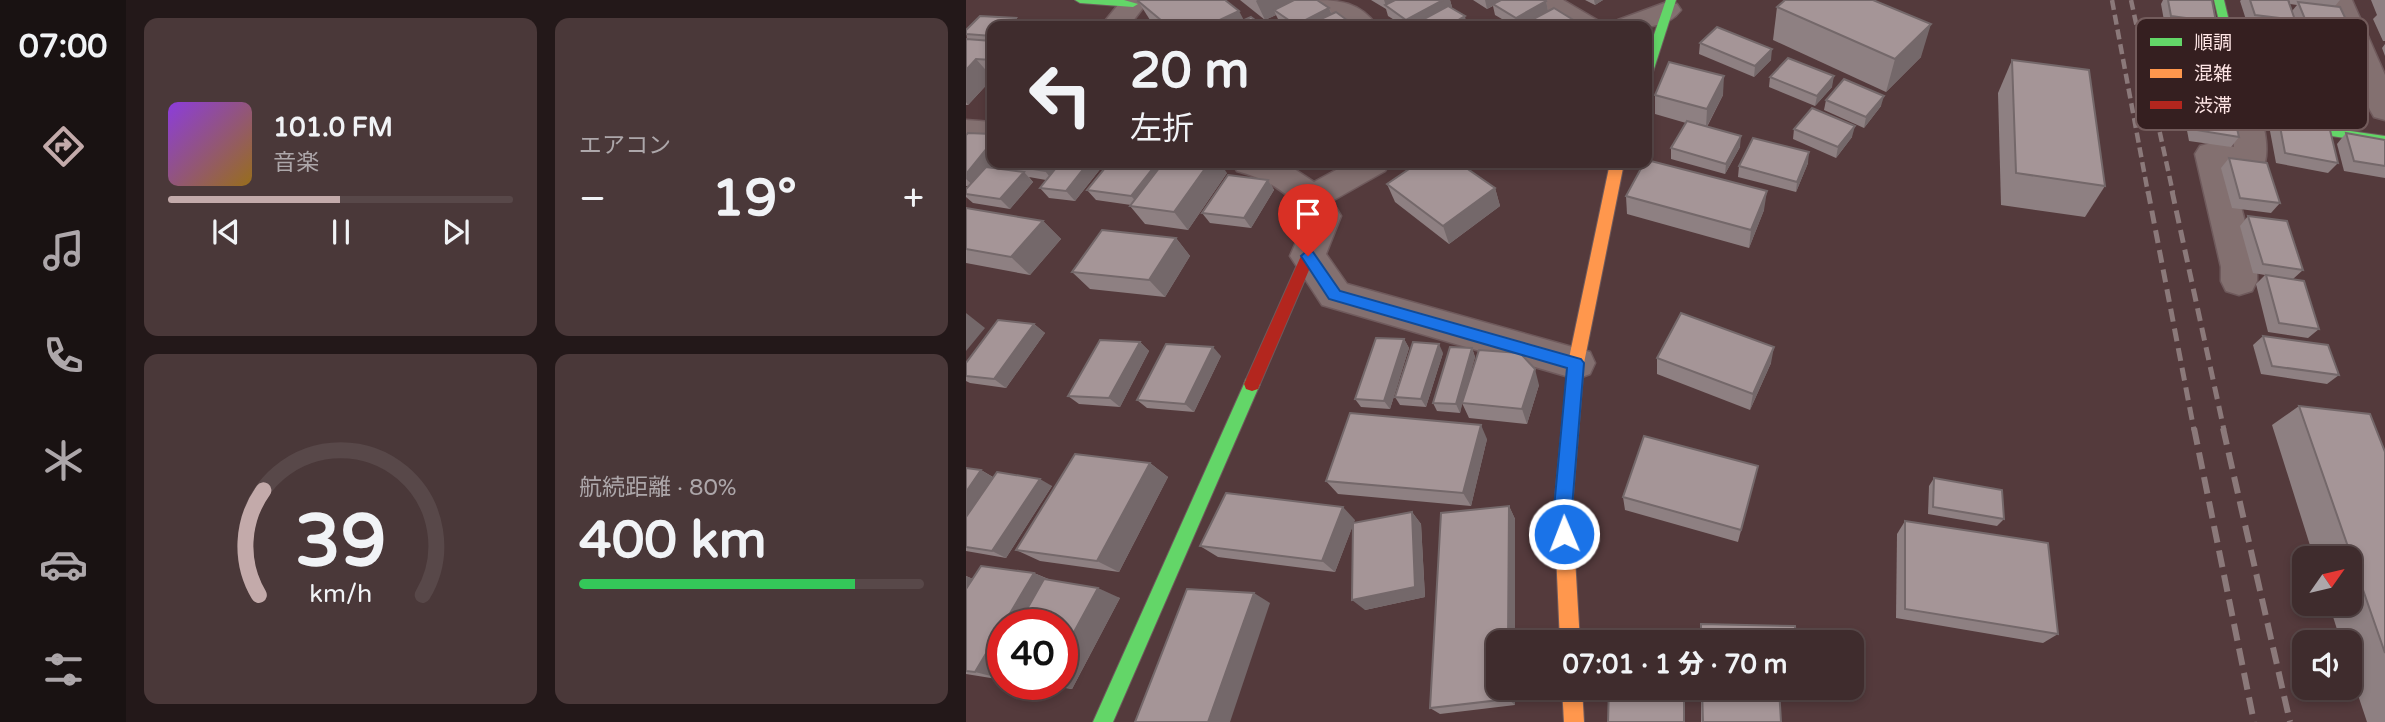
<!DOCTYPE html>
<html lang="ja">
<meta charset="utf-8">
<style>
body{margin:0;font-family:"Varela Round","Noto Sans JP",sans-serif;background:#4a3839;color:#f1f3f6;height:100vh;display:flex;flex-direction:column;font-size:26px;white-space:nowrap}
*{box-sizing:border-box;margin:0}
p{font-size:23px;color:#ada7aa}
.icon{flex:none;width:38px;height:38px;fill:none;stroke:currentColor;stroke-width:2;stroke-linecap:round;stroke-linejoin:round}
.map{position:relative;flex:1;overflow:hidden}
.details{display:flex;flex-direction:column;gap:18px;padding:18px;background:#231819;width:840px}
.details>*{flex:none}
.hud{position:absolute;left:21px;top:21px;width:665px;height:147px;border-radius:14px;box-shadow:0 4px 10px #0003,0 0 0 2px #584849;background:#3f2c2d;color:#f1f3f6;overflow:hidden}
.needle{width:46px;rotate:56deg}
.tools{position:absolute;left:1326px;top:546px;display:grid;gap:14px}
.tools a{display:grid;place-items:center;width:70px;height:70px;border-radius:14px;background:#3f2c2d;box-shadow:0 4px 10px #0003,0 0 0 2px #584849;font-size:35px}
.speed{position:absolute;left:21px;top:609px;display:flex;gap:14px;font-size:35px;font-weight:700;text-align:center}
.speed>*{display:grid;place-content:center;width:91px;height:91px;border-radius:50%;background:#3f2c2d;box-shadow:0 4px 10px #0003,0 0 0 2px #584849;line-height:1}
.speed .limit{border:10px solid #d22;background:#fff;color:#111}
.pin{position:absolute;display:grid;place-items:center;width:60px;height:60px;color:#fff;margin:-72px -30px;border-radius:50% 50% 50% 0;rotate:-45deg;box-shadow:0 0 7px #0007}
.pin .icon{rotate:45deg}
.me{position:absolute;width:77px;margin:-38px;rotate:359deg;stroke-linejoin:round;filter:drop-shadow(0 0 5px #0008)}
.turn{display:flex;align-items:center;gap:24px;height:147px;padding:0 28px;font-size:32px}
.turn .icon{width:91px;height:91px;stroke-width:2.5}
.turn b{display:block;font-size:49px;line-height:60px}
.big{font-size:52px;font-weight:800;line-height:1.1}
.details .tile{flex:1;display:flex;flex-direction:column;justify-content:center;gap:10px;min-width:0;padding:0 24px;border-radius:14px;background:#4a3839}
.details .dial{align-items:center;gap:0}
.dial svg{height:182px;overflow:visible;fill:none;stroke:#584849;stroke-width:7;stroke-linecap:round;text-anchor:middle}
.dial text{fill:#f1f3f6;stroke:none}
.song{display:flex;align-items:center;gap:21px}
.cover{width:84px;height:84px;border-radius:10px;background:linear-gradient(135deg,hsl(270 70% 55%),hsl(40 70% 35%))}
.played{height:7px;border-radius:4px;background:linear-gradient(90deg,#c3aaaa 50%,#584849 50%)}
.keys{display:flex;justify-content:space-around;direction:ltr}
.heat{display:flex;justify-content:space-between;align-items:center;font-size:38px;direction:ltr}
.charge{height:10px;border-radius:5px;background:linear-gradient(90deg,#34c759 80%,#584849 0)}
.details .tiles{flex:1;display:grid;gap:18px;grid-template-columns:repeat(2,1fr)}
.trip{position:absolute;left:520px;top:630px;width:378px;height:70px;border-radius:14px;background:#3f2c2d;box-shadow:0 4px 10px #0003,0 0 0 2px #584849;font-weight:800;line-height:70px;text-align:center}
main{display:flex;flex:1;min-height:0}
.tabs{display:flex;flex-direction:column;width:126px;justify-content:space-around;align-items:center;background:#191212;color:#ada7aa}
.tabs .icon{width:49px;height:49px}
.tabs .on{color:#c3aaaa}
.tabs b{font-size:32px;color:#f1f3f6}
.map>svg:first-child{display:block}
</style>
<main>
<nav class="tabs">
<b>07:00</b>
<svg class="icon on" aria-label="directions" viewBox="0 0 24 24"><path d="M12 3l9 9-9 9-9-9zM9 14v-3h6M13 9l2 2-2 2"/></svg>
<svg class="icon" aria-label="music" viewBox="0 0 24 24"><path d="M9 18V5l10-2v13"/><circle cx="6" cy="18" r="3"/><circle cx="16" cy="16" r="3"/></svg>
<svg class="icon" aria-label="phone" viewBox="0 0 24 24"><path d="M5 4h4l2 5-3 2q2 4 5 5l2-3 5 2v4C11 20 4 13 5 4z"/></svg>
<svg class="icon" aria-label="climate" viewBox="0 0 24 24"><path d="M12 3v18M4 7l16 10M4 17L20 7"/></svg>
<svg class="icon" aria-label="car" viewBox="0 0 24 24"><path d="M5 17H2v-5l4-1 3-4h7l3 4 3 1v5h-3M9 17h6M6 11h13"/><circle cx="7" cy="17" r="2"/><circle cx="17" cy="17" r="2"/></svg>
<svg class="icon" aria-label="filters" viewBox="0 0 24 24"><path d="M4 7h16M4 17h16"/><circle cx="9" cy="7" r="2"/><circle cx="15" cy="17" r="2"/></svg>
</nav>
<section class="details">
<div class="tiles">
<div class="tile">
<div class="song"><i class="cover"></i><div><b>101.0 FM</b><p>音楽</p></div></div>
<div class="played"></div>
<div class="keys"><svg class="icon" aria-label="previous" viewBox="0 0 24 24"><path d="M18 5L8 12l10 7zM5 5v14"/></svg><svg class="icon" aria-label="pause" viewBox="0 0 24 24"><path d="M8 5v14M16 5v14"/></svg><svg class="icon" aria-label="next" viewBox="0 0 24 24"><path d="M6 5l10 7-10 7zM19 5v14"/></svg></div>
</div>
<div class="tile"><p>エアコン</p>
<div class="heat"><a>−</a><b class="big">19°</b><a>+</a></div>
</div>
<div class="tile dial"><svg viewBox="0 0 100 80">
<path d="M14 69A42 42 0 1 1 86 69"/>
<path d="M14 69A42 42 0 0 1 16 23" stroke="#c3aaaa"/>
<text x="50" y="56" font-size="32" font-weight="700">39</text>
<text x="50" y="72" font-size="11">km/h</text>
</svg></div>
<div class="tile"><p>航続距離 · 80%</p><b class="big">400 km</b><div class="charge"></div></div>
</div>
</section>
<div class="map">
<svg width="1419" height="722" viewBox="0 0 1419 722">
<rect width="100%" height="100%" fill="#543a3c"/>
<g fill="none" stroke-linecap="round" stroke-linejoin="round">
<!-- street casing -->
<g stroke="#6f5a5c" stroke-width="3">
<g id="street">
<path d="M156,0H183L163,26H135Z"/>
<path d="M347,0C373,0 394,2 411,26H379Z"/>
<path d="M565,0H597L631,20L635,26H602L569,6Z"/>
<path d="M1360,0H1386L1419,75V120L1408,117L1404,110Z"/>
<path d="M701,2L711,4L715,10C700,31 670,27 648,26L652,20Z"/>
<path d="M1281,110L1292,113C1300,126 1304,156 1296,170L1285,173L1265,169L1291,267V281L1286,291L1273,295L1260,291L1255,281V267L1229,154L1234,146L1245,143L1268,147L1266,120L1270,113Z"/>
<path d="M0,120L26,122V142L0,140Z"/>
<path d="M266,163H319L348,182L383,163H424L419,171L366,201L375,216L360,254L381,284L624,352L629,363L624,374L610,379L356,305L324,256L341,217C322,191 300,179 271,171Z"/>
</g>
</g>
<!-- fast casing -->
<g stroke="#6f5a5c" stroke-width="2">
<g id="fast">
<path d="M109,0H158L172,4L167,7L114,3Z"/>
<path d="M700,0H710L687,72L681,76V55Z"/>
<path d="M1248,0H1258L1286,117L1419,136V144L1277,123Z"/>
<path d="M286,377L292,379L294,384L147,722H127L278,384L280,379Z"/>
</g>
</g>
<!-- slow casing -->
<g stroke="#6f5a5c" stroke-width="2">
<g id="slow">
<path d="M644,163H658L618,363L606,508L614,642H594L588,508L602,363Z"/>
<path d="M596,688H616L618,722H598Z"/>
</g>
</g>
<!-- jam casing -->
<g stroke="#6f5a5c" stroke-width="2">
<path id="jam" d="M342,251L349,256L294,384L292,389L286,391L280,389L278,384L335,256Z"/>
</g>
<!-- street -->
<use href="#street" fill="#837070" fill-rule="evenodd"/>
<!-- fast -->
<use href="#fast" fill="#63d668" fill-rule="evenodd"/>
<!-- slow -->
<use href="#slow" fill="#ff974d" fill-rule="evenodd"/>
<!-- jam -->
<use href="#jam" fill="#b3261e" fill-rule="evenodd"/>
<!-- rail-far2 -->
<g stroke="#8b797a" stroke-width="4.5" stroke-dasharray="10 5" stroke-linecap="butt">
<path d="M1146,0L1182,193"/>
<path d="M1165,0L1207,193"/>
</g>
<!-- rail-far1 -->
<g stroke="#8b797a" stroke-width="5" stroke-dasharray="13 7" stroke-linecap="butt">
<path d="M1182,191L1228,430"/>
<path d="M1206,191L1258,430"/>
</g>
<!-- rail -->
<g stroke="#8b797a" stroke-width="6" stroke-dasharray="17 8" stroke-linecap="butt">
<path d="M1228,428L1288,722"/>
<path d="M1257,428L1324,722"/>
</g>
</g>
<!-- wall -->
<g fill="#8e8082">
<path d="M274,0H351L363,8L366,14L389,26H321L313,21L310,15L299,20Z"/>
<path d="M405,0H484L486,7L485,8L502,26H438L422,16L420,9Z"/>
<path d="M507,0H579L580,1L582,11L614,24V26H558V25L548,26L529,15L527,6L521,9Z"/>
<path d="M619,0H637L629,5Z"/>
<path d="M1197,0H1246L1250,22L1247,27L1257,49L1253,56L1262,83L1255,93L1273,137L1265,147L1223,141L1215,99L1221,90L1212,88L1205,61L1210,54L1203,53L1199,32L1202,27L1199,26L1195,4Z"/>
<path d="M1275,0H1322L1326,11L1331,5L1324,4L1323,0H1374L1369,6L1384,28L1376,38L1400,65L1391,76L1347,69L1340,45L1347,36L1333,34L1328,21L1322,30L1339,57L1331,67L1288,61L1283,36L1289,27L1282,26L1274,1Z"/>
<path d="M1405,0H1419V41H1417L1407,19L1411,15Z"/>
<path d="M172,1L278,20L297,26H191L184,20Z"/>
<path d="M811,7L955,57L920,92L807,40Z"/>
<path d="M50,18L57,26H26V79L2,105H0V39H1L0,30Z"/>
<path d="M734,43L805,60L788,77L733,54Z"/>
<path d="M1419,44V56L1416,48Z"/>
<path d="M1046,60L1139,186L1119,217L1035,205L1032,93Z"/>
<path d="M1301,63L1354,102L1345,112L1300,104L1293,74Z"/>
<path d="M804,77L866,87L849,106L803,87Z"/>
<path d="M689,95H757L741,127L774,147L759,174L705,159V148L720,123L689,114Z"/>
<path d="M860,100L915,106L898,128L858,110Z"/>
<path d="M1313,121L1372,163L1362,173L1310,163L1304,131Z"/>
<path d="M828,129L886,137L870,158L827,139Z"/>
<path d="M1380,133L1419,140V178L1378,171L1371,144Z"/>
<path d="M0,135L26,163H28L24,167L35,169L30,163H139L109,201L83,198L74,188L80,180L63,177L67,182L44,209L7,203L0,197V189L2,186H0Z"/>
<path d="M1263,158L1314,203L1305,213L1266,208L1255,168Z"/>
<path d="M842,163L830,192L772,177L773,166Z"/>
<path d="M261,173L222,230L179,224L164,206L165,205L130,200L121,190Z"/>
<path d="M302,180L308,190L285,228L244,223L236,213Z"/>
<path d="M421,184L529,188L534,206L483,244L429,202Z"/>
<path d="M660,196L798,210L783,248L661,214Z"/>
<path d="M0,208L77,221L95,239L64,275L0,263Z"/>
<path d="M1282,216L1337,270L1327,279L1353,329L1342,338L1302,332L1290,284L1299,275L1287,273L1274,226Z"/>
<path d="M210,238L224,256L199,297L124,289L106,272Z"/>
<path d="M68,324L79,333L40,388L4,383L0,381V363Z"/>
<path d="M1297,336L1373,375L1361,384L1295,374L1287,345Z"/>
<path d="M438,339L443,348L424,409L395,407L389,399Z"/>
<path d="M174,342L183,351L154,407L113,404L102,396Z"/>
<path d="M506,348L509,357L501,385H573L561,424L503,418L496,403L494,413L471,411L467,403Z"/>
<path d="M477,353L460,407L434,405L429,397Z"/>
<path d="M255,356L228,412L181,408L171,400Z"/>
<path d="M691,358L805,363L784,410L691,374Z"/>
<path d="M1333,406L1419,452V722H1401L1384,671V642H1375L1363,604H1384V558H1348L1306,425Z"/>
<path d="M521,439L505,506L372,494L360,481Z"/>
<path d="M184,463L202,477L153,572L74,561L50,550Z"/>
<path d="M792,466L772,542L659,510L657,497Z"/>
<path d="M0,468L15,470L27,477L86,486L40,558L0,551Z"/>
<path d="M968,478L1038,519L1031,526L962,514L963,486Z"/>
<path d="M543,506L549,519V705L474,714L464,708Z"/>
<path d="M446,512L455,524L459,597L399,610L387,525L369,572L252,557L234,546L389,520L387,523Z"/>
<path d="M939,521L1092,634L1077,643L930,618L931,534Z"/>
<path d="M68,573L85,580L154,598L106,689L72,684H96L37,625V680L0,674V576L7,579Z"/>
<path d="M735,688H813L815,722H735Z"/>
</g>
<!-- shaded-wall -->
<g fill="#74686a">
<path d="M291,0H334L308,10L310,15L299,20L290,1Z"/>
<path d="M418,0H440L420,6Z"/>
<path d="M477,0H484L486,7L450,26H442L440,20Z"/>
<path d="M519,0H537L521,9Z"/>
<path d="M628,0H637L629,5Z"/>
<path d="M580,1L582,11L557,26H552L550,18Z"/>
<path d="M363,8L367,18L352,26H330V25Z"/>
<path d="M273,11L281,26H241Z"/>
<path d="M499,16L501,26H482Z"/>
<path d="M50,18L57,26H43Z"/>
<path d="M965,24L955,57L920,92L929,59Z"/>
<path d="M806,49L805,60L788,77L789,66Z"/>
<path d="M10,59L26,77V79L2,105L0,102V70Z"/>
<path d="M758,76L757,95L740,128L741,109Z"/>
<path d="M868,76L866,87L849,106L851,96Z"/>
<path d="M918,96L915,106L898,128L900,117Z"/>
<path d="M889,126L886,137L870,158L872,147Z"/>
<path d="M775,136L774,147L759,174L760,164Z"/>
<path d="M26,142V163H28L9,187L0,179V174Z"/>
<path d="M843,152L842,163L830,192L831,182Z"/>
<path d="M87,163H106L88,182L79,171Z"/>
<path d="M122,163H139L109,201L100,191Z"/>
<path d="M191,163H197L174,206L165,196Z"/>
<path d="M243,163H254L261,173L222,230L208,212Z"/>
<path d="M58,172L67,182L44,209L34,199Z"/>
<path d="M302,180L308,190L285,228L278,218Z"/>
<path d="M529,188L534,206L483,244L477,226Z"/>
<path d="M801,191L798,210L783,248L785,230Z"/>
<path d="M77,221L95,239L64,275L45,257Z"/>
<path d="M210,238L224,256L199,297L183,280Z"/>
<path d="M0,313L19,328L0,351Z"/>
<path d="M68,324L79,333L40,388L28,379Z"/>
<path d="M438,339L443,348L424,409L418,401Z"/>
<path d="M174,342L183,351L154,407L143,398Z"/>
<path d="M473,344L477,353L460,407L455,399Z"/>
<path d="M247,347L255,356L228,412L219,404Z"/>
<path d="M808,347L805,363L784,410L787,394Z"/>
<path d="M506,348L509,357L494,413L490,404Z"/>
<path d="M569,369L573,385L561,424L556,409Z"/>
<path d="M515,425L521,439L505,506L497,493Z"/>
<path d="M184,463L202,477L153,572L131,561Z"/>
<path d="M15,470L28,478L0,520V492Z"/>
<path d="M74,479L86,486L40,558L26,551Z"/>
<path d="M543,506L549,519V642H542Z"/>
<path d="M377,507L389,520L369,572L356,561Z"/>
<path d="M446,512L455,524L459,597L399,610L386,600Z"/>
<path d="M68,573L93,584L69,625H38Z"/>
<path d="M0,576L16,583L0,606Z"/>
<path d="M132,588L154,598L106,689L88,684H96V654Z"/>
<path d="M288,593L304,603L264,722H242Z"/>
<path d="M37,626V676L24,674L37,677V679L9,672Z"/>
<path d="M542,688H549V705L542,699Z"/>
</g>
<!-- building -->
<g fill="#a59597" stroke="#74686a" stroke-width="2">
<path d="M173,0H259L273,11L241,26H202L172,1Z"/>
<path d="M328,0H351L363,8L330,25L308,10Z"/>
<path d="M429,0H477L440,20L419,5Z"/>
<path d="M535,0H579L580,1L550,18L527,4Z"/>
<path d="M819,0H907L965,24L929,59L811,7Z"/>
<path d="M1202,0H1246L1250,22L1205,16Z"/>
<path d="M1284,0H1322L1329,20L1289,15Z"/>
<path d="M1332,2L1374,7L1384,28L1341,24Z"/>
<path d="M482,6L499,16L482,26H445Z"/>
<path d="M588,8L614,24L609,26H561L558,24Z"/>
<path d="M370,12L389,26H340Z"/>
<path d="M14,16L50,18L43,26H26V36L0,34V30Z"/>
<path d="M285,17L297,26H265Z"/>
<path d="M751,27L806,49L789,66L734,43Z"/>
<path d="M0,39L26,41V60L10,59L0,70Z"/>
<path d="M822,58L868,76L851,96L804,77Z"/>
<path d="M1046,60L1123,70L1139,186L1050,173Z"/>
<path d="M703,62L758,76L741,109L689,95Z"/>
<path d="M878,79L918,96L900,117L860,100Z"/>
<path d="M1222,88L1263,94L1273,137L1230,130Z"/>
<path d="M846,108L889,126L872,147L828,129Z"/>
<path d="M721,121L775,136L760,164L705,148Z"/>
<path d="M1313,121L1364,130L1372,163L1319,153Z"/>
<path d="M2,133L26,134V142L0,174V135Z"/>
<path d="M1380,133L1419,140V166L1388,161Z"/>
<path d="M787,138L843,152L831,182L773,166Z"/>
<path d="M1263,158L1301,163L1314,203L1274,198Z"/>
<path d="M681,160L801,191L785,230L660,196L678,163H681Z"/>
<path d="M30,163H87L79,171Z"/>
<path d="M94,163H122L100,191L74,188Z"/>
<path d="M143,163H191L165,196L121,190Z"/>
<path d="M197,163H243L208,212L164,206Z"/>
<path d="M452,163H493L529,188L477,226L421,184Z"/>
<path d="M20,167L58,172L34,199L0,194V189Z"/>
<path d="M262,175L302,180L278,218L236,213Z"/>
<path d="M0,208L77,221L45,257L0,249Z"/>
<path d="M1282,216L1321,221L1337,270L1297,264Z"/>
<path d="M136,230L210,238L183,280L106,272Z"/>
<path d="M1300,275L1338,281L1353,329L1313,323Z"/>
<path d="M715,313L808,347L787,394L691,358Z"/>
<path d="M32,320L68,324L28,379L0,376V363Z"/>
<path d="M1297,336L1362,345L1373,375L1306,366Z"/>
<path d="M410,338L438,339L418,401L389,399Z"/>
<path d="M134,340L174,342L143,398L102,396Z"/>
<path d="M447,342L473,344L455,399L429,397Z"/>
<path d="M200,344L247,347L219,404L171,400Z"/>
<path d="M484,347L506,348L490,404L467,403Z"/>
<path d="M513,350L554,353L569,369L556,409L496,403Z"/>
<path d="M1333,406L1404,414L1419,452V653Z"/>
<path d="M384,413L515,425L497,493L360,481Z"/>
<path d="M678,436L792,466L775,530L657,497Z"/>
<path d="M109,454L184,463L131,561L50,550Z"/>
<path d="M0,468L15,470L0,492Z"/>
<path d="M31,472L74,479L26,551L0,547V517Z"/>
<path d="M968,478L1036,490L1038,519L967,507Z"/>
<path d="M260,493L377,507L356,561L234,546Z"/>
<path d="M543,506L542,642H532V688H542V699L464,708L475,513Z"/>
<path d="M446,512L449,587L386,600L387,523Z"/>
<path d="M939,521L1082,543L1092,634L939,609Z"/>
<path d="M15,566L68,573L9,672L0,671V589Z"/>
<path d="M78,579L132,588L96,654V625H52Z"/>
<path d="M221,589L288,593L242,722H169Z"/>
<path d="M735,624L829,626L830,642H735Z"/>
<path d="M645,631L717,632V642H645Z"/>
<path d="M37,651V676L24,674Z"/>
<path d="M643,688H718V722H642Z"/>
<path d="M736,688H813L815,722H737Z"/>
</g>
<!-- route -->
<path fill="#1a73e8" stroke="#114b97" stroke-width="2" d="M342,250L347,252L374,291L615,359L618,363L606,508L608,534L605,541L598,543L592,541L588,508L601,368L363,299L335,256Z"/>
<!-- legend -->
<rect x="1170" y="18" width="232" height="112" rx="10" fill="#351f20" stroke="#725b5b" stroke-width="2"/>
<rect x="1184" y="38" width="32" height="8" fill="#63d668"/>
<rect x="1184" y="69" width="32" height="9" fill="#ff974d"/>
<rect x="1184" y="101" width="32" height="8" fill="#b3261e"/>
<g font-size="19" fill="#ffe6e6">
<text x="1228" y="49">順調</text>
<text x="1228" y="80">混雑</text>
<text x="1228" y="112">渋滞</text>
</g>
</svg>
<div class="tools">
<a><svg class="needle" viewBox="-14 -14 28 28"><path d="M0-13l5 13h-10z" fill="#e53935"/><path d="M0 13l5-13h-10z" fill="#ada7aa"/></svg></a>
<a><svg class="icon" aria-label="sound" viewBox="0 0 24 24"><path d="M4 9h4l5-4v14l-5-4H4zM17 9q2 3 0 6"/></svg></a>
</div>
<div class="speed"><div class="limit">40</div></div>
<div class="pin" style="left:342px;top:256px;background:#d93025"><svg class="icon" aria-label="arrive" viewBox="0 0 24 24"><path d="M6 21V4h12l-3 4 3 4H6"/></svg></div>
<svg class="me" style="left:598px;top:534px" viewBox="-20 -20 40 40"><circle r="17" fill="#1a73e8" stroke="#fff" stroke-width="3"/><path d="M0-11L8 9 0 5-8 9z" fill="#fff"/></svg>
<div class="trip">07:01 · 1 分 · 70 m</div>
<div class="hud">
<div class="turn"><svg class="icon" aria-label="left" viewBox="0 0 24 24"><path d="M17 20v-9H6M10 6l-5 5 5 5"/></svg><div><b>20 m</b>左折</div></div>
</div>
</div>
</main>
